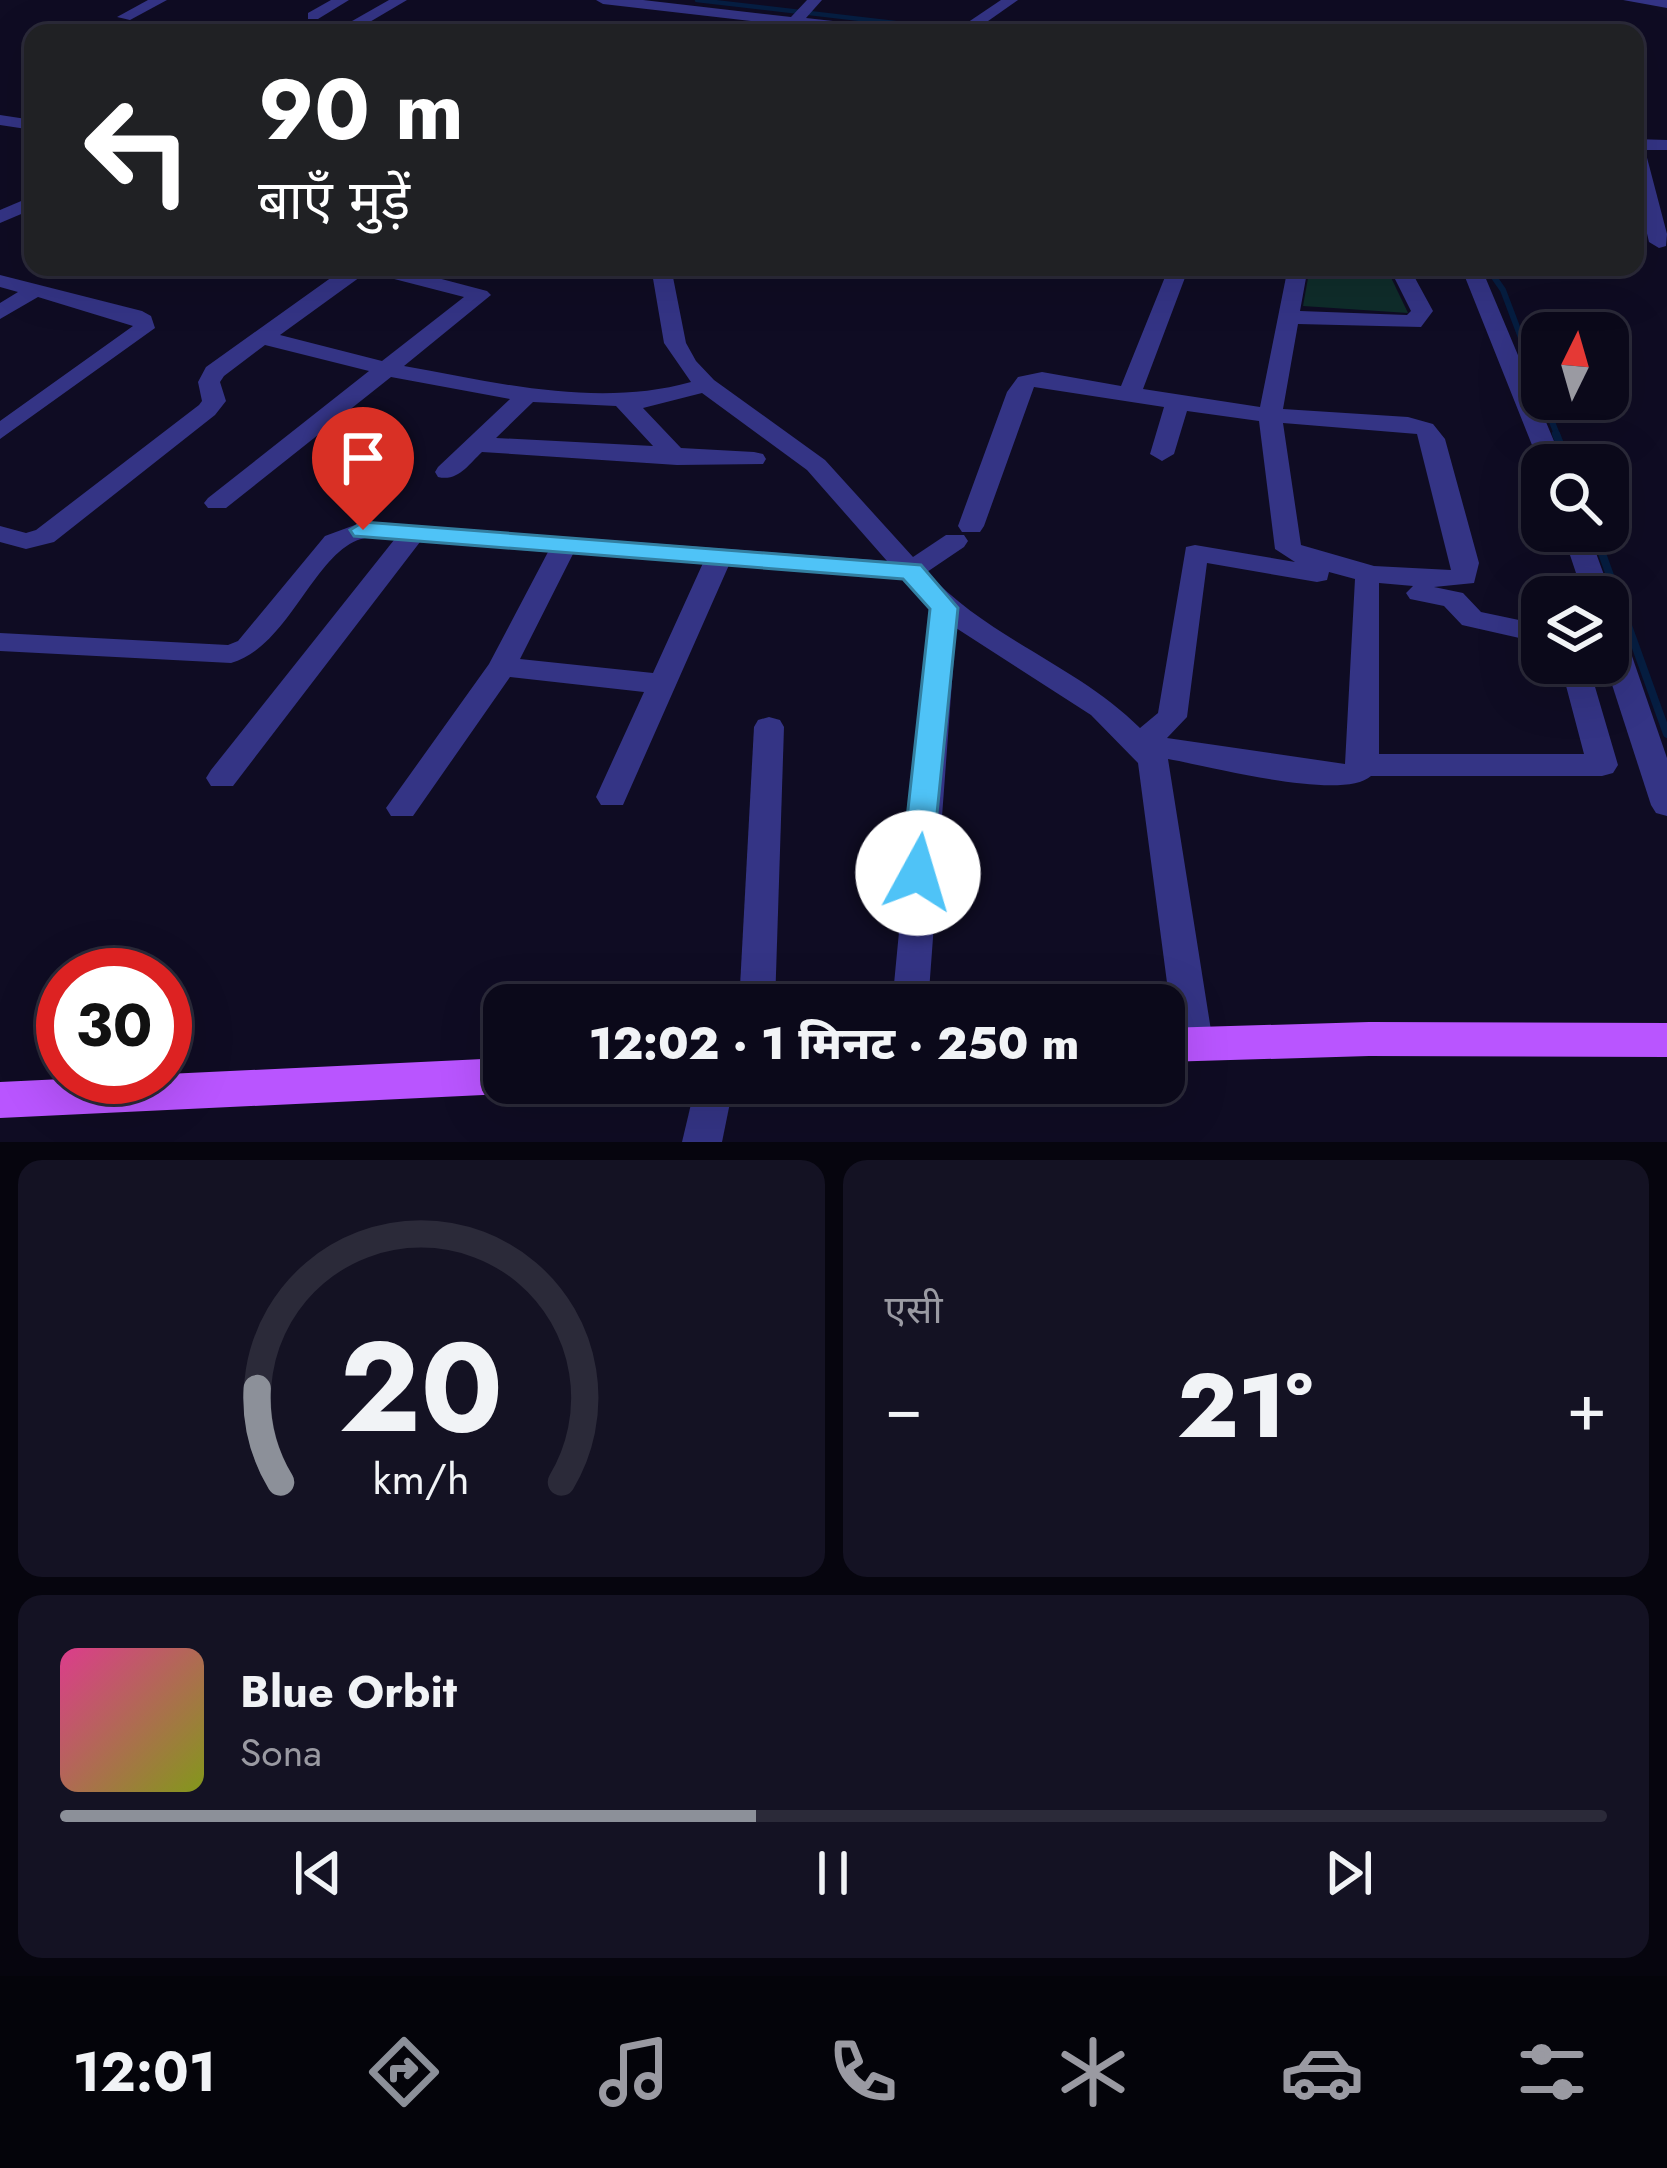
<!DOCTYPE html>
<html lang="hi">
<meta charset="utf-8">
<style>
body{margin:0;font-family:Jost,"Noto Sans Devanagari",sans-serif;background:#141223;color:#f1f3f6;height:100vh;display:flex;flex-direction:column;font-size:45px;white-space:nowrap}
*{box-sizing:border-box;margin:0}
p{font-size:39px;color:#9a9aa2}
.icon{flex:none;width:66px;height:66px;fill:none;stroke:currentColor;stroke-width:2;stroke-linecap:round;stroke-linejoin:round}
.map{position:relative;height:1142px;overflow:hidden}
.sheet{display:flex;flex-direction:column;gap:18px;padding:18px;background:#06050e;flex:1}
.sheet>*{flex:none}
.banner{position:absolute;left:24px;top:24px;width:1620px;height:252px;border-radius:24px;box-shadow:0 12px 48px #0002,0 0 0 3px #2b2a39;background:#202124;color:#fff;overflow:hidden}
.needle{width:78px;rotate:5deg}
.tools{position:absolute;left:1521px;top:312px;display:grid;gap:24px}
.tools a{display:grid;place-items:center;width:108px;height:108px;border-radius:24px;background:#0b091a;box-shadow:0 12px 48px #0002,0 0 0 3px #2b2a39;font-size:60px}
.speed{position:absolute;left:36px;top:948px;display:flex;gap:24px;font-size:60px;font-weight:700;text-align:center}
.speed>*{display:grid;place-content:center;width:156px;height:156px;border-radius:50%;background:#0b091a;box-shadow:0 12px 48px #0002,0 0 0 3px #2b2a39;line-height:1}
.speed .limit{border:18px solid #d22;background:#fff;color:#111}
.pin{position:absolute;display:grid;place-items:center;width:102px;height:102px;color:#fff;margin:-123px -51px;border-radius:50% 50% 50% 0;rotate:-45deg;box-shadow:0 0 12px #0007}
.pin .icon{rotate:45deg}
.me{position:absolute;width:132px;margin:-66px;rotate:6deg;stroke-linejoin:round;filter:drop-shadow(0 0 9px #0008)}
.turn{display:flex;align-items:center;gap:42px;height:252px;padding:0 36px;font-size:54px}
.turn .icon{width:156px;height:156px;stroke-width:2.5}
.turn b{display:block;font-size:84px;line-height:102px}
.big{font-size:90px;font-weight:800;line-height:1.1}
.sheet .card{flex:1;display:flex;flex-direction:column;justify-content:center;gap:18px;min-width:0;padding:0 42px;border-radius:24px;background:#141223}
.sheet .dial{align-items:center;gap:0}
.dial svg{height:312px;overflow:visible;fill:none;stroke:#2b2a39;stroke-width:7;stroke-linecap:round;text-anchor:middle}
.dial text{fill:#f1f3f6;stroke:none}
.song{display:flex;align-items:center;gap:36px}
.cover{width:144px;height:144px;border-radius:18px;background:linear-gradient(135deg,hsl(330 70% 55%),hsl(70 70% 35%))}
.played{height:12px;border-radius:6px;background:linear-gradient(90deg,#8c9099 45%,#2b2a39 45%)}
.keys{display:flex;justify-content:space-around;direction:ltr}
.heat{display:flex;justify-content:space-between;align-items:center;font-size:66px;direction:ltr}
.sheet .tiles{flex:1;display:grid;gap:18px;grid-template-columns:1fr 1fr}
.card:last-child{grid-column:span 2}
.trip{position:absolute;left:483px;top:984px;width:702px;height:120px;border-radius:24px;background:#0b091a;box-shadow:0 12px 48px #0002,0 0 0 3px #2b2a39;font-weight:800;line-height:120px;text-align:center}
.menu{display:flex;height:192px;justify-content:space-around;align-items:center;background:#04040a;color:#9a9aa2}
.menu .icon{width:84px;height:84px}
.menu .active{color:#8c9099}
.menu b{font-size:54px;color:#f1f3f6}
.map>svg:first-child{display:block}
</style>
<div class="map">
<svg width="1667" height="1142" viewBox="0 0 1667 1142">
<rect width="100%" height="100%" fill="#0f0c23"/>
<!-- green -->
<path fill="#0f2d2b" d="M1310,267H1386L1408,313L1303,306Z"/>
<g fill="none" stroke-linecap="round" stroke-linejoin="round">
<!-- stream-far2 -->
<path stroke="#061e42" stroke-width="4.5" d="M697,0L946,29"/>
<!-- stream-far1 -->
<g stroke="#061e42" stroke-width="6">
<path d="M1487,267L1503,290L1531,364"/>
<path d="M1537,383L1542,395"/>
<path d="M1543,399L1558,437"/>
</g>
<!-- stream -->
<g stroke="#061e42" stroke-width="8">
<path d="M1556,434L1566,459"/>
<path d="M1594,531L1667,734"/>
</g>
<!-- minor -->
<g fill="#343485" fill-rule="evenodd">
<path d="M148,0H167L130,20L117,17Z"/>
<path d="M331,0H349L318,19H308V13Z"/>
<path d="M389,0H407L351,33H331Z"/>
<path d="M596,0H643L791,17L807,0H822L806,18L896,28L904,33H855L603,4Z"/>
<path d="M1001,0H1018L971,33H952Z"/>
<path d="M1623,0H1667V8Z"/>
<path d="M0,115L33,120V130L0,125Z"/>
<path d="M1635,139L1667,140V150H1645L1667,234L1666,246L1659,248L1649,242L1635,182Z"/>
<path d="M33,196V209L0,223V210Z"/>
<path d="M346,267H396L487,291L491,295L404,366C498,383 598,408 691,382L664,343L651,267H671L686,343L696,361L714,380L825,460L913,557L946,535H964L968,541L964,547L927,572C987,638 1077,665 1140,728L1158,713L1186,547L1195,545L1295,562L1275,549L1259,421L1187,411L1174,454L1162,461L1150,454L1164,407L1034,387L984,526L980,532H962L958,526L1007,392L1018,377L1042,372L1121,386L1169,267H1189L1143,389L1260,407L1288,267H1308L1300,311L1407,315L1411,311L1389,267H1409L1433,311L1421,327L1298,324L1283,409L1408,417L1433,424L1445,439L1479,563L1474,583L1434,587L1463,593L1481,612L1542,625V643L1462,625L1444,606L1410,599L1406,593L1413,586L1379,583V754H1584L1560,663H1588L1618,765L1613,773L1602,776H1371C1342,802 1209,766 1168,759L1213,1043L1207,1054L1194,1058L1181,1054L1175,1043L1138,763L1091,715L956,628L928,1005H892L930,609L903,579L729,565L623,805H601L596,797L644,692L510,677L413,816H391L386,808L489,664L548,552L420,542L233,786H211L206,778L211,770L394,540C385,540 374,537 365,538C315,548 290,647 231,663L0,651V633L228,645L238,641L325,536L363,522L887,561L807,470L702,393L643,408L681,448L754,452L763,454L766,459L763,464L677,465L482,452C469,464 458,482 438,477L435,472L438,467L510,399L391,377L226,508H208L204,503L208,498L369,371L265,345L224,376L220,382L226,401L215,415L54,542L26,549L0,542V526L26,533L36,530L199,405L202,401L198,382L206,367ZM367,272L464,297L382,361L280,335ZM533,402L616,406L653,446L496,438ZM1283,423L1417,434L1451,570L1374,566L1301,545ZM573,554L703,563L653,673L520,659ZM1207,563L1317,582L1327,580L1329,572L1355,579L1345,764L1167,738L1187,717Z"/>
<path d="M1461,267H1481L1564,465H1542V468L1540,465Z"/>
<path d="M0,275L142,311L151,316L155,328L0,439V421L133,326L38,297L0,319V303L18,292L0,287Z"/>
<path d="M1562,531H1588L1612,597L1608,603V597H1584Z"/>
<path d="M1608,618L1622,627L1667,758V816L1656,813L1651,805L1605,663Z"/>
<path d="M769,717L780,720L784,727L775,1005H739L754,727L758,720Z"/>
<path d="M696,1083H734L722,1142H682Z"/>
</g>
<!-- major -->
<g fill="#b955ff" fill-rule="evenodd">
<path d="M1369,1022L1667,1023V1057L1369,1056L1164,1062V1028Z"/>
<path d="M504,1058V1083H522L504,1094L0,1118V1082Z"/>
</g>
</g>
<!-- route -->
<path fill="#4fc3f7" stroke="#337fa1" stroke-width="3" d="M363,522L921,565L958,608L930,882H906L901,873L930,609L903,579L354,536L350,530Z"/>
</svg>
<div class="tools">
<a><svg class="needle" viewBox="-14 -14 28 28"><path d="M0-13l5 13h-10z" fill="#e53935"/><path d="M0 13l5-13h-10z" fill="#9a9aa2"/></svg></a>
<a><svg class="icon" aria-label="search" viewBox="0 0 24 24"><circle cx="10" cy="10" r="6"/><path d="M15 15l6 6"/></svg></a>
<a><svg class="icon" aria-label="layers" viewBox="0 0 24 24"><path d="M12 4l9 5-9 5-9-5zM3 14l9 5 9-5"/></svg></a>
</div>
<div class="speed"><div class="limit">30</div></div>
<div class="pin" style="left:363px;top:530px;background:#d93025"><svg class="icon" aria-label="arrive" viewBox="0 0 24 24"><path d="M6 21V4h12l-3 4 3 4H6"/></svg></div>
<svg class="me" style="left:918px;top:873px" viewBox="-20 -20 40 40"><circle r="19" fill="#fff"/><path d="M0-13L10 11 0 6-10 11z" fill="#4fc3f7"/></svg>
<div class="trip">12:02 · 1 मिनट · 250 m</div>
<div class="banner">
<div class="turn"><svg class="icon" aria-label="left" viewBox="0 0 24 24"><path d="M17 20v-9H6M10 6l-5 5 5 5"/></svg><div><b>90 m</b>बाएँ मुड़ें</div></div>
</div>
</div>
<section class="sheet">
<div class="tiles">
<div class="card dial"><svg viewBox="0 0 100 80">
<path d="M14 69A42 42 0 1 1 86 69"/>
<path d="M14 69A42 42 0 0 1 8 45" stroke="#8c9099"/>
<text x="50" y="56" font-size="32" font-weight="700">20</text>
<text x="50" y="72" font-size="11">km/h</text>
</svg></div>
<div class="card"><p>एसी</p>
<div class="heat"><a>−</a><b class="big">21°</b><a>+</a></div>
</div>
<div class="card">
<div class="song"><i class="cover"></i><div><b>Blue Orbit</b><p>Sona</p></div></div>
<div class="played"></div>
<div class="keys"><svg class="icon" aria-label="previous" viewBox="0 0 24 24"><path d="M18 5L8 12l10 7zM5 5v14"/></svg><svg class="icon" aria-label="pause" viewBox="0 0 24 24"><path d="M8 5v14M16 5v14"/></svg><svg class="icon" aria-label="next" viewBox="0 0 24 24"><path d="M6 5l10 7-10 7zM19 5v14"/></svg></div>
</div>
</div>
</section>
<nav class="menu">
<b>12:01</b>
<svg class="icon active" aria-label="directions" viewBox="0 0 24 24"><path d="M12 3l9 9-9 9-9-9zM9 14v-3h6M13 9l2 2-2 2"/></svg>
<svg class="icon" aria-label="music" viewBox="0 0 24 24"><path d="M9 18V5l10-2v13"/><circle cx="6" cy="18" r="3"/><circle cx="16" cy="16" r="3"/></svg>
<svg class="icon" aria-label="phone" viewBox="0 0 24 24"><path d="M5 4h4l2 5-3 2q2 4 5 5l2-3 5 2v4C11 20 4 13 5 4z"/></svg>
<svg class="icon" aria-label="climate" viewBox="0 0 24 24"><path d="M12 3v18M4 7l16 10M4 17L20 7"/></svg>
<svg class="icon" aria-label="car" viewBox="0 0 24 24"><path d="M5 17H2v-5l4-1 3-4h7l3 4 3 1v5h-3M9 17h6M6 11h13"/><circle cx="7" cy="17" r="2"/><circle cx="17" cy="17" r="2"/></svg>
<svg class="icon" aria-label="filters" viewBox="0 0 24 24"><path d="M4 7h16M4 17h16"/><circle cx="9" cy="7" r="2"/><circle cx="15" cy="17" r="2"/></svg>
</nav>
